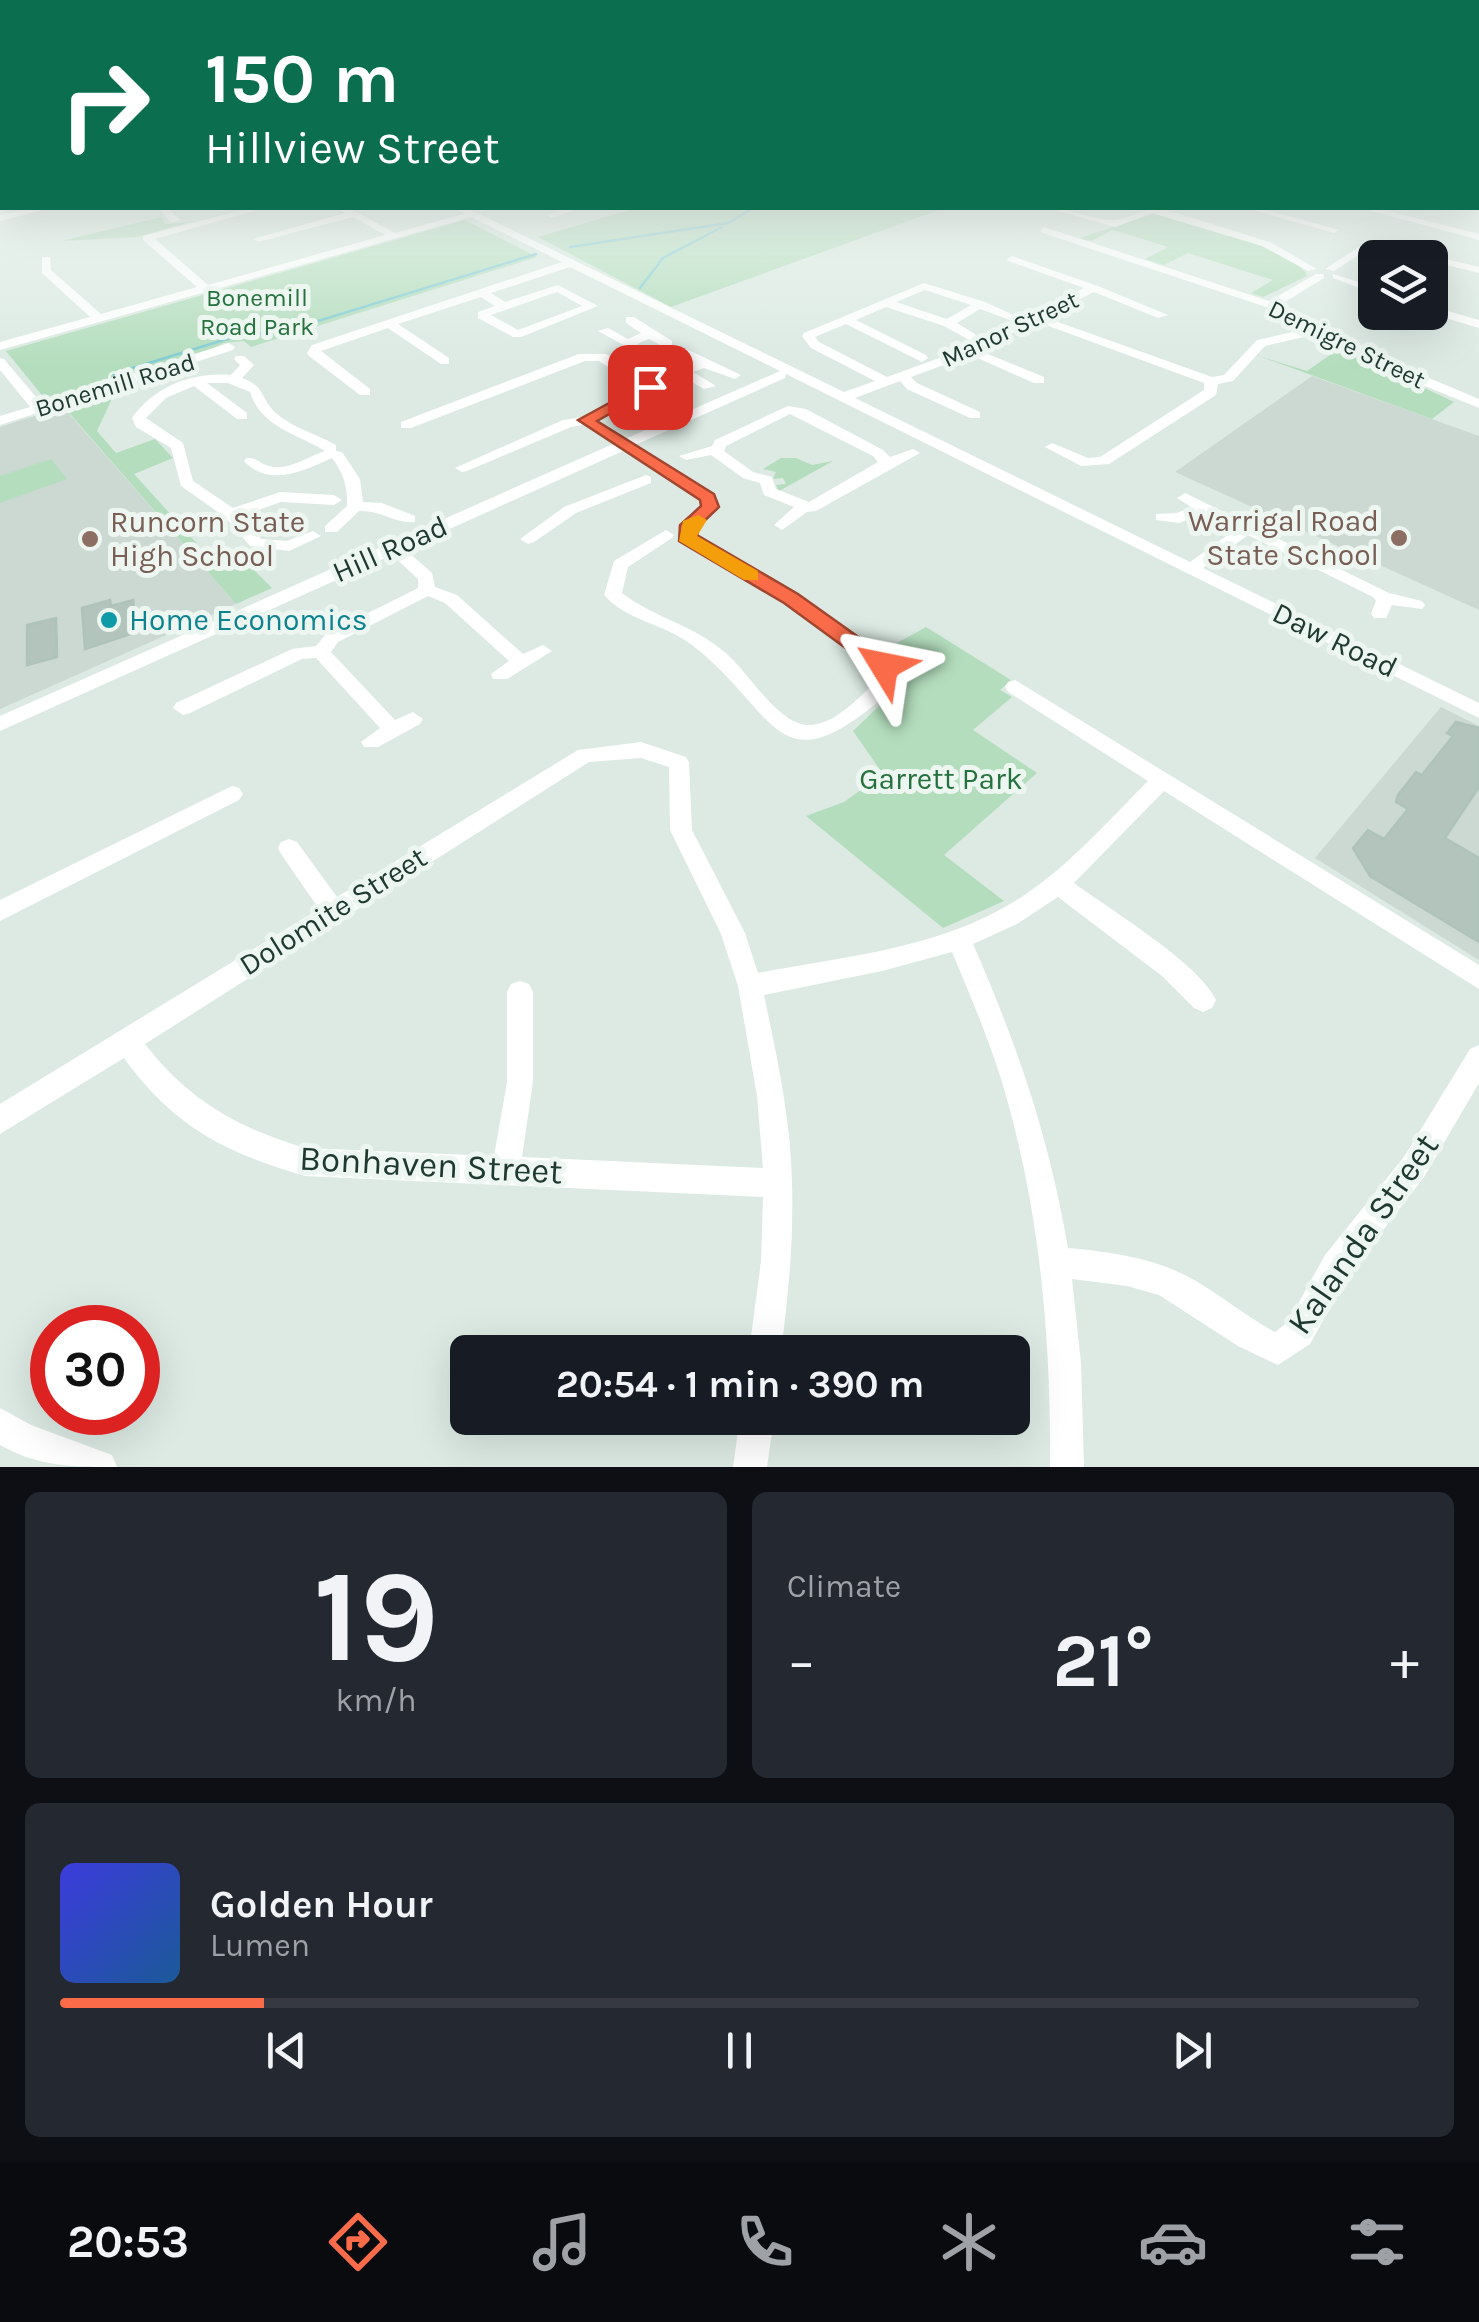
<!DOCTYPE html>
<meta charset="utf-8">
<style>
body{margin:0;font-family:Karla,sans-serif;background:#242831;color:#f1f3f6;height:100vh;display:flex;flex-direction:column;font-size:38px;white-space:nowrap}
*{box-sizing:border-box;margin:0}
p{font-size:32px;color:#9ea1a6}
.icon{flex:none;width:55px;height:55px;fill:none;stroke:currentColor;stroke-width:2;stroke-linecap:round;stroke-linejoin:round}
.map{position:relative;height:1467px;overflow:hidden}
.drawer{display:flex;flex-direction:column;gap:25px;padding:25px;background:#0d0f14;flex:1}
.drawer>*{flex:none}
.hud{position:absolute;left:0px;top:0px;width:1480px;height:210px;box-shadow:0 10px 40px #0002;background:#0b6e4f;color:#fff;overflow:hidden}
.controls{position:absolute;left:1358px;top:240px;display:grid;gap:20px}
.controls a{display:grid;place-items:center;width:90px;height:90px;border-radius:15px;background:#171b24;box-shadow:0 10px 40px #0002;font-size:50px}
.speed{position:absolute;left:30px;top:1305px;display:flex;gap:20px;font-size:50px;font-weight:700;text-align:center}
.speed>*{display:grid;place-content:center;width:130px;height:130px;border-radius:50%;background:#171b24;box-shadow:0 10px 40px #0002;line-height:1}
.speed .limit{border:15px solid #d22;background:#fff;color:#111}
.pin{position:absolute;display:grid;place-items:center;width:85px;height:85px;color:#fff;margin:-42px;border-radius:20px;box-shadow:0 5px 15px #0006}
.me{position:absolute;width:110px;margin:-55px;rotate:305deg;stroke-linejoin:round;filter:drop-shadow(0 0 8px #0008)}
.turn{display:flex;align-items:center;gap:35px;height:210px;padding:0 40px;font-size:45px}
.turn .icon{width:130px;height:130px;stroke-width:2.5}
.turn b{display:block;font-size:70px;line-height:85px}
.big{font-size:75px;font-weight:700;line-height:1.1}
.drawer .card{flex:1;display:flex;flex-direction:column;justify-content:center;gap:15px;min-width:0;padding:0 35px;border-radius:15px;background:#242831}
.drawer .dial{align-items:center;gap:0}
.dial b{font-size:130px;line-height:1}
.song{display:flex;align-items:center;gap:30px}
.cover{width:120px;height:120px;border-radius:15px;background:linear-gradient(135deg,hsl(240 70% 55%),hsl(210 70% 35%))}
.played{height:10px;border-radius:5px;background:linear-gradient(90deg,#fa6b4a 15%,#363941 15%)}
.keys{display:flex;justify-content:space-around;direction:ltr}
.heat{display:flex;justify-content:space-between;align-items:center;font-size:55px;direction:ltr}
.drawer .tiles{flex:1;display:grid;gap:25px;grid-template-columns:1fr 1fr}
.card:last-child{grid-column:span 2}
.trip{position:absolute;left:450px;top:1335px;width:580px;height:100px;border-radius:15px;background:#171b24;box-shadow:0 10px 40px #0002;font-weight:700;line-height:100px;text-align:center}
.menu{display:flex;height:160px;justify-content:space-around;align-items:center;background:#090b0e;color:#9ea1a6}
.menu .icon{width:70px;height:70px}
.menu .current{color:#fa6b4a}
.menu b{font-size:45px;color:#f1f3f6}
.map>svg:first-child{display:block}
</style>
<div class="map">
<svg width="1479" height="1467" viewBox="0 0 1479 1467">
<rect width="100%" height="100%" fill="#dceae3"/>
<!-- built -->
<g fill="#cbd9d2">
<path d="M1312,376L1479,436V610L1175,472Z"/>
<path d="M63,407L236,604L0,709V427Z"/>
<path d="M1441,707L1479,726V960L1315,858Z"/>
</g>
<!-- green -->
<g fill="#b3ddbc">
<path d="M636,208H944L671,307L538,237Z"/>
<path d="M1153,214C1183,220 1299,249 1307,276L1263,297L1251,293L1273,280L1188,253L1164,265L1145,259L1168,247L1113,230L1091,241L1080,238Z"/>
<path d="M162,217L165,224L190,222L137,237L61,241Z"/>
<path d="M465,220L537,257L251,347L244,341L224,343L202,354L57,398L45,399L6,351Z"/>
<path d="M1340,348L1454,402L1432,419L1259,356L1307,371Z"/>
<path d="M116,390L97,431L116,453L155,439L173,458L134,474L222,571L245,561L272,588L236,604L64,407Z"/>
<path d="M781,458H796L812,465L833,461L779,491L776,485L786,484L783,478L773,479L776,472L763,469Z"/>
<path d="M51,459L67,479L0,503V476Z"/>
<path d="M926,627L1011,680L1000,690L1012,697L973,730L1037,773L944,855L1004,901L943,928L806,816L844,802L883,774L853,731L904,682L900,666L881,652Z"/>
</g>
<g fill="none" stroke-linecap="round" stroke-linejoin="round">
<!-- stream -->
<g stroke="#80cbd3" stroke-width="2.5">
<path d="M730,222L753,208"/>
<path d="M570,247L728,223"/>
<path d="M640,288L663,258L722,227"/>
<path d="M113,374L227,339L292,329L536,254"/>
</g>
</g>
<!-- building -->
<g fill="#b2c4bc" stroke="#afc3ba" stroke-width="2.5">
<path d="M110,600L111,606L133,600L137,632L85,649L82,608Z"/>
<path d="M56,618L57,657L27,665V625Z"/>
<path d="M1456,722L1479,728V787L1445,838L1479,858V942L1370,876L1353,848L1368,830L1384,839L1408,809L1396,802L1398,795L1416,772L1422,775L1453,736L1447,733Z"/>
</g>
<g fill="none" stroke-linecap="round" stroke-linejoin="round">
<!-- minor -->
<g fill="#fff" fill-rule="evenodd">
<rect x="1478" y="177" width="1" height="6"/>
<path d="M0,185L2,186V193L0,192Z"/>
<path d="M1478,202H1479V208H1476Z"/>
<path d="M35,208H51L0,221V215Z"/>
<path d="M158,208H168L180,220L171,222Z"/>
<path d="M250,208H264L155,239L208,285L385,235L353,217L258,242L253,239L345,213L338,208H349L395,233L464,214L455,208H467L844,392L875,381L811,348L802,336L804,333L924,283L985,302L1016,316L1010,320L980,309L957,323L975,334L977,337L971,341L944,326L886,307L856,320L926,355L928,358L922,362L846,324L815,337L819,342L887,377L967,348L972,341L1084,288L1008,261L1007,259L1012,256L1098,286L1168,315L1158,318L1094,292L1044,317L1212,377L1224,375L1257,340L1311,328L1287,314L1040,232L1044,227L1269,301L1316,274H1324V278L1280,305L1295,310L1398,365L1479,399V408L1388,371L1321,333L1265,346L1233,381L1218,384L1216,395L1109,464L1081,466L1045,447L1052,443L1088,458L1100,457L1204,390V383L1035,321L978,350L1044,377V383H1034L971,355L911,377L917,383L980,412V418H970L907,389L900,381L855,398L1190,562L1236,529L1203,513L1179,523L1156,520V514L1177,513L1191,507L1177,498L1185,493L1389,593L1422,601L1425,605L1422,609L1392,605L1386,618H1374L1371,614L1376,601L1373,597L1248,535L1203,568L1479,703V718L786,374L785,378L635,445L713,494L718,507L695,528H683L681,525L702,506L701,499L623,451L405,549L432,573L435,587L457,595L523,654L543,645L552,651L507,679H493L491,674L509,661L445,603L428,596L338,642L331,652L395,720L413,712L423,719L420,724L378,747H364L361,742L380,728L316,658L302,659L190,713L183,715L173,708L176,703L292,649L316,646L326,634L418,588V579L392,555L0,731V716L613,444L583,425L571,427L467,471L462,472L455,468L563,420L583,417L640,387L599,361H585L411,428H401V422L579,354H606L657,387L596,421L625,439L780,371L570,267L491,293L505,302L558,285L598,306L521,337H513L478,318V312L495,306L481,297L398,324L449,358V364H441L388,328L321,351L370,389V395H360L309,356L307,353L312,345L562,262L471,217L0,350V342L90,317L42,273V257H50L51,270L101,314L197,287L143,240V236ZM925,290L971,305L947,319L896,302ZM557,292L582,306L518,330L491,315Z"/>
<path d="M566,208H580L552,218L547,215Z"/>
<path d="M1048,208C1070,207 1091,220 1112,220C1128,220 1143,208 1160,208L1270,242L1317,269L1308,271L1262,246L1152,213L1115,227Z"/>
<path d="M1246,208H1260L1339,230L1334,233Z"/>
<path d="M1361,208H1376L1479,234V240Z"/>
<path d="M1380,243L1479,267V273L1430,261V258C1412,258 1396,250 1380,249C1363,249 1347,263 1334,271L1325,269L1359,247Z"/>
<path d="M1333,274L1375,287V294L1333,278Z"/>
<path d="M1430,306L1479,320V328L1426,312H1430Z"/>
<path d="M626,317H634L672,341V347H664L649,339L637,344L683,367L694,363L676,351L682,347L741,375L735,379L704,368L693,372L716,386L704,389L598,331L608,328L628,339L641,333L626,323Z"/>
<path d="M229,343L235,347L233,350L0,425V416L30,407L0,370V358L4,359L41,403Z"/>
<path d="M236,356H244L254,365L242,378C267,387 260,399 276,413C292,428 317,434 336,445V451L342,452L360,479L363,502L382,503L415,516V522C396,524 381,510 359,511L337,532H325V526L347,506C348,486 343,473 332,458C303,471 269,488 244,461L246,458C257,457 258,463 269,466C287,472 309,456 325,451C296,433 262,428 250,392L228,383H207L247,413V419H237L194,386L166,398L146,418L183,443L193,481L233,508L280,492L334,495L342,500L334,505L281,502L241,516L261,539L287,541L313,531L321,536L289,551L250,546L225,517L181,486L171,448L136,427L132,418C155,386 192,372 231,375L240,365L234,359Z"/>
<path d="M788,406L806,409L883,450L890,457L913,449L920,453L816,511L807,512L782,530L774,525L794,507L764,495L760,483L743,478L711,455L686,460L679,456L712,446L715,440ZM790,414L873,456L878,462L809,502L776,489L772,477L753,472L724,451L726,446Z"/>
<path d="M646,475L651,477V483L576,513L534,542L528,544L520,539L564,507Z"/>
<path d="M666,530L674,535L672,538L628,567L622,593C656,619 695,625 728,655C748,673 779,724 807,725C834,726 858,698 877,681L875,669L785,603L680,540V534H692L797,595L891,661L897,683L894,688C775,795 781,714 692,645C665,624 627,621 604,595L614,561Z"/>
<path d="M1015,680L1479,965V989L1164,791L1074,883C1109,909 1199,963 1216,1000L1212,1008L1203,1012L1194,1008L1162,976L1058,897L1017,924L973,944C1018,1047 1049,1137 1068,1248C1113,1252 1156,1258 1196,1281C1223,1297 1247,1317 1275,1332L1288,1322L1325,1255L1404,1157L1470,1049L1479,1045V1083L1424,1177L1347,1277L1310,1344L1278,1365L1238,1346L1159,1295L1127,1286L1072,1279L1081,1363L1084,1467H1050C1051,1344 1041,1222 1008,1103C994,1051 973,1002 952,952L882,971L764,995C777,1057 791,1120 792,1184C794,1240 788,1297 781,1352H749L761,1261L763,1197L305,1176C225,1153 173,1126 124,1058L0,1134V1104L319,909L281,854L278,848L281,842L289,839L297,842L337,897L578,750L641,742L686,757L689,762L692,830L745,933L758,973C847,956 946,948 1023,896C1071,864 1108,821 1148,781L1008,692L1005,687L1008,682ZM641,758L669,767L670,830L721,934L738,986L757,1096L763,1168L522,1157L533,1082V992L529,984L520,981L511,984L507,992V1082L494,1156L305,1148C238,1128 188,1100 145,1044L589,762Z"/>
<path d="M232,786L239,788L243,794L239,800L0,921V900Z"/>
<path d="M0,1408L31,1425L112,1455L117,1467C73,1467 39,1467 0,1445Z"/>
<path d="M740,1418H774L767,1467H733Z"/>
</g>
</g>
<!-- sky -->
<linearGradient id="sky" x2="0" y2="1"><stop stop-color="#7ebde0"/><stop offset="0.44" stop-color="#eff6f2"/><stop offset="1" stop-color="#eff6f2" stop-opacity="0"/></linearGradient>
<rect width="1479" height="367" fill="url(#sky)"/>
<!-- route -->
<path fill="#fa6b4a" stroke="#a24630" stroke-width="2.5" d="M644,384L657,387L597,421L714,494L719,507L699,526L697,535L798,594L892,661V671H877L784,603L679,541L680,525L701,506L700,500L578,420Z"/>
<!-- slow -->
<path fill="#f59e0b" d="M698,515L707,520L697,536L758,571V580H744L679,541L683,521Z"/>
<!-- markers -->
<g fill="#8d6e63" stroke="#edf6f1" stroke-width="4">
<circle cx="1399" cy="538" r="10"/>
<circle cx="90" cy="539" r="10"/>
</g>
<circle fill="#0f9aa8" stroke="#edf6f1" stroke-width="4" cx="109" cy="620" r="10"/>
<g text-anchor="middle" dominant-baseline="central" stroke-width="10" stroke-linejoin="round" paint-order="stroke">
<!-- far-park labels -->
<g font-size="25" fill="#26723f" stroke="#edf6f1">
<text x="257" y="297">Bonemill<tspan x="257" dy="29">Road Park</tspan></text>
</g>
<!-- far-street labels -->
<g font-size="25" fill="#1e3930" stroke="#edf6f1">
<text transform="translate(1010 329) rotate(-25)">Manor Street</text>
<text transform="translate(1347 344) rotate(26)">Demigre Street</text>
<text transform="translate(115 385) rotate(-17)">Bonemill Road</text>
</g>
<!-- education labels -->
<g font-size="30" fill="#785e54" stroke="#edf6f1" text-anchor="end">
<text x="1379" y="521">Warrigal Road<tspan x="1379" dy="34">State School</tspan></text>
<text x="110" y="522" text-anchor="start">Runcorn State<tspan x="110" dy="34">High School</tspan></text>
</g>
<!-- street labels -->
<g font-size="30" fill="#1e3930" stroke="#edf6f1">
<text transform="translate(390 549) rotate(-24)">Hill Road</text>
<text transform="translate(1335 640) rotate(26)">Daw Road</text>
<text transform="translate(333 911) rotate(-32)">Dolomite Street</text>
</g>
<!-- culture labels -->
<g font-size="30" fill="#0d838f" stroke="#edf6f1" text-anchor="start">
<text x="129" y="620">Home Economics</text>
</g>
<!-- park labels -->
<g font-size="30" fill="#26723f" stroke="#edf6f1">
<text x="941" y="779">Garrett Park</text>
</g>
<!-- near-street labels -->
<g font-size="35" fill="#1e3930" stroke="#edf6f1">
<text transform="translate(431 1165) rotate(3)">Bonhaven Street</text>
<text transform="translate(1363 1234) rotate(-55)">Kalanda Street</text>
</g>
</g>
</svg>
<div class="controls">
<a><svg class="icon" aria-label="layers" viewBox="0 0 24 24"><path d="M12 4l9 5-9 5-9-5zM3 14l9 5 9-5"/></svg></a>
</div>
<div class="speed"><div class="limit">30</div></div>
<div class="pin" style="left:650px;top:387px;background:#d93025"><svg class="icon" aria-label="arrive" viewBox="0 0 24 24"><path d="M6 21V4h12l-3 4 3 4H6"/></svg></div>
<svg class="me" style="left:884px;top:666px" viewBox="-20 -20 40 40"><path d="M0-17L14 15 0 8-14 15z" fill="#fa6b4a" stroke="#fff" stroke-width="4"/></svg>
<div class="trip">20:54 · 1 min · 390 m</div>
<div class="hud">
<div class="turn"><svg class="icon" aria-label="right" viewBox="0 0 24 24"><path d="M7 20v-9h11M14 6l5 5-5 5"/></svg><div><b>150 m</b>Hillview Street</div></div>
</div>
</div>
<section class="drawer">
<div class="tiles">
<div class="card dial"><b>19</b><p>km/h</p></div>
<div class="card"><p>Climate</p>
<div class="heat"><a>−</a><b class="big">21°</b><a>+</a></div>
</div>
<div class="card">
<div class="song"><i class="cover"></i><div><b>Golden Hour</b><p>Lumen</p></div></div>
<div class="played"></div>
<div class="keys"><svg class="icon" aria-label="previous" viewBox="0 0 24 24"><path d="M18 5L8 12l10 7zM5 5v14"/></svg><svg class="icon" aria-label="pause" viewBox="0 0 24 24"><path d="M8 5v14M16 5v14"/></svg><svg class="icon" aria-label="next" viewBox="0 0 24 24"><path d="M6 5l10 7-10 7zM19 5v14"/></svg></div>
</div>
</div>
</section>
<nav class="menu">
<b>20:53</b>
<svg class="icon current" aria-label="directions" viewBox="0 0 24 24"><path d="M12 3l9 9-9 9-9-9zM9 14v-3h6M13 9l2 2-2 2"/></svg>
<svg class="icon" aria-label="music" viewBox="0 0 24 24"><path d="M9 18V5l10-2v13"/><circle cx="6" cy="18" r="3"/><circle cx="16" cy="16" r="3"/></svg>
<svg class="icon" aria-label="phone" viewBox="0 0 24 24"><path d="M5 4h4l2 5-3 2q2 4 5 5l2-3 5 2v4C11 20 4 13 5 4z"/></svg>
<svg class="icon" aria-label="climate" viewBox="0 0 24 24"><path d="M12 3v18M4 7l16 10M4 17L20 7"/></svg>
<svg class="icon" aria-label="car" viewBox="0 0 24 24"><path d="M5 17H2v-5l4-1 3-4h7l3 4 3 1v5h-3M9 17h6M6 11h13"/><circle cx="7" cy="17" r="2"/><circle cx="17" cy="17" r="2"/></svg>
<svg class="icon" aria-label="filters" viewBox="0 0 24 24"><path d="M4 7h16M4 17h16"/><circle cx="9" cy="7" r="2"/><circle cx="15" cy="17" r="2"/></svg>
</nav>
